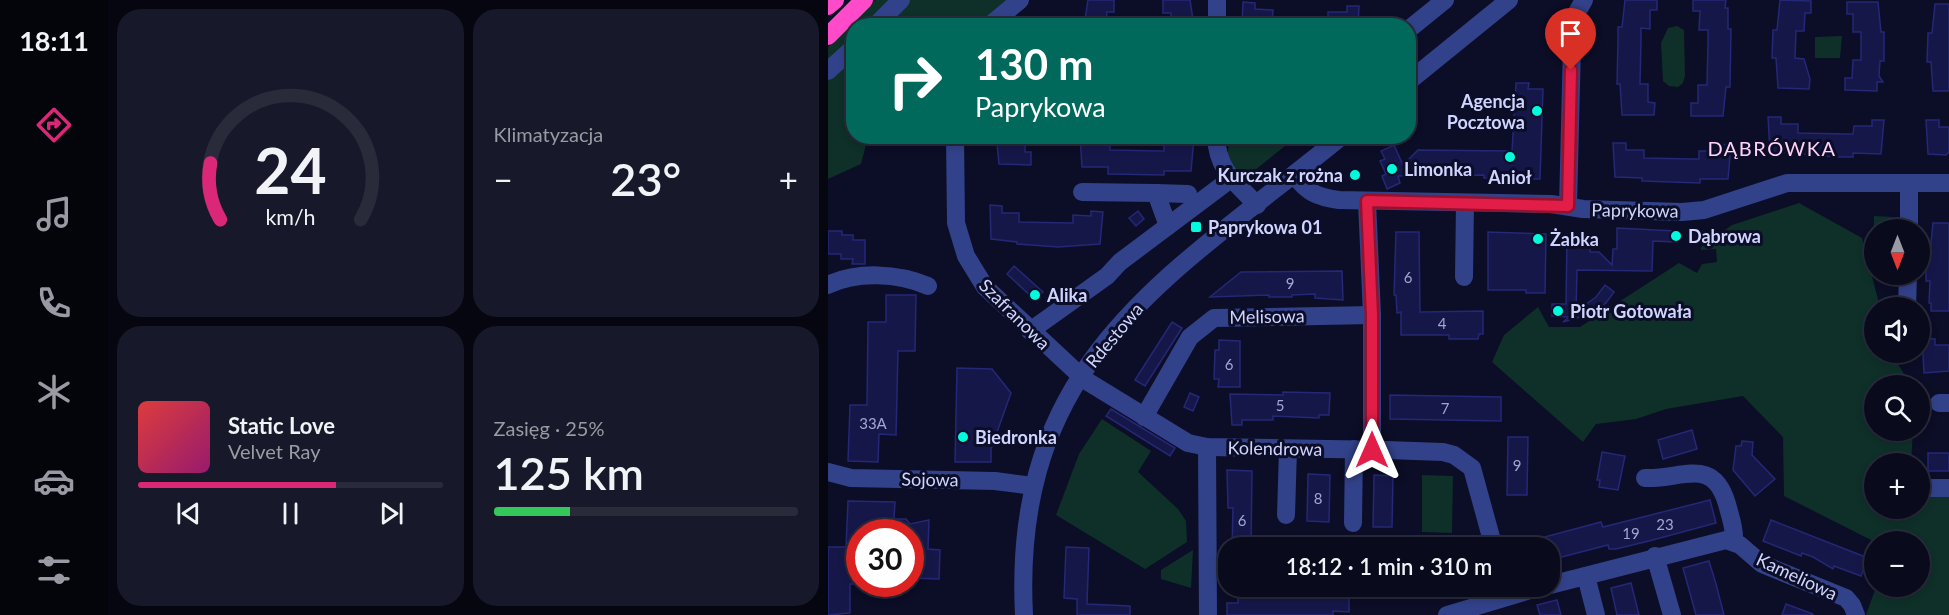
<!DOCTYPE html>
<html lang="pl">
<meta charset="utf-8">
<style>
body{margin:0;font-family:Lato,sans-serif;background:#171829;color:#f1f3f6;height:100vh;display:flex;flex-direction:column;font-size:22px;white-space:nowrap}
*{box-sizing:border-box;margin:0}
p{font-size:20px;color:#999aa3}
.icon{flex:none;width:33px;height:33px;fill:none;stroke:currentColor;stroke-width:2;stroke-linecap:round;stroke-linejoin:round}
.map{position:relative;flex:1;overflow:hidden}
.details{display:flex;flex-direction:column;gap:9px;padding:9px;background:#05060f;width:720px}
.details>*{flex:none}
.top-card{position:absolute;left:18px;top:18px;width:570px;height:126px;border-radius:24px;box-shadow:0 3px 9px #0003,0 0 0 2px #292b3b;background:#00695c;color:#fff;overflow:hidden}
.needle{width:39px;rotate:180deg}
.buttons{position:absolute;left:1036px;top:219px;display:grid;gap:12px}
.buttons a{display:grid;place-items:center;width:66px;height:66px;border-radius:50%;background:#090a1c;box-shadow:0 3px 9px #0003,0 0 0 2px #292b3b;font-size:30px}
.speed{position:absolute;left:18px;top:519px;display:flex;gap:12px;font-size:30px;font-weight:700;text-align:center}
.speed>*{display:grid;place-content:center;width:78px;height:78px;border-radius:50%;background:#090a1c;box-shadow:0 3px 9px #0003,0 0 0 2px #292b3b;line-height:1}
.speed .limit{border:9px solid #d22;background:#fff;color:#111}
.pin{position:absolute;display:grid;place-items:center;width:51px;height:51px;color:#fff;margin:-62px -26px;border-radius:50% 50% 50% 0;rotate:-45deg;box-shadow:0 0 6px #0007}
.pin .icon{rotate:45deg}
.me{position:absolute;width:66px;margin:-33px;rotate:0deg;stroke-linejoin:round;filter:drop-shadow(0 0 4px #0008)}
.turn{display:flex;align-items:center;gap:21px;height:126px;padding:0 30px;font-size:27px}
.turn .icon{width:78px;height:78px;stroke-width:2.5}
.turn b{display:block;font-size:42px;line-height:51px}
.big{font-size:45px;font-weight:600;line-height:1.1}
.details .card{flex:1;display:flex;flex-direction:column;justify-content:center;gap:9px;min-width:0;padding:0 21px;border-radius:24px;background:#171829}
.details .dial{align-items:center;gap:0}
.dial svg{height:156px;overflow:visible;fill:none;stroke:#292b3b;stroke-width:7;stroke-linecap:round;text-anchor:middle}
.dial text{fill:#f1f3f6;stroke:none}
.song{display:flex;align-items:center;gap:18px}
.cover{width:72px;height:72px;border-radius:9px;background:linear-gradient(135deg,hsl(0 70% 55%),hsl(320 70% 35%))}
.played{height:6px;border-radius:3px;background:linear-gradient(90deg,#db2777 65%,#292b3b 65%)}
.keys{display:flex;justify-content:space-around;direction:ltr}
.heat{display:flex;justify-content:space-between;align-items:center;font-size:33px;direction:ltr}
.charge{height:9px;border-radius:4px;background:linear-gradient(90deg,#34c759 25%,#292b3b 0)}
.details .tiles{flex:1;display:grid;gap:9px;grid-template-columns:repeat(2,1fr)}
.trip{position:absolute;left:390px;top:537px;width:342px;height:60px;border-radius:24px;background:#090a1c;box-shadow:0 3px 9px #0003,0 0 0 2px #292b3b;font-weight:600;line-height:60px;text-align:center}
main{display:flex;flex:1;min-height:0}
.menu{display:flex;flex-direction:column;width:108px;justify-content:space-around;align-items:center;background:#04040b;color:#999aa3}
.menu .icon{width:42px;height:42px}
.menu .current{color:#db2777}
.menu b{font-size:27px;color:#f1f3f6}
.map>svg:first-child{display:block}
</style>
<main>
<nav class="menu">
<b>18:11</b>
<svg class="icon current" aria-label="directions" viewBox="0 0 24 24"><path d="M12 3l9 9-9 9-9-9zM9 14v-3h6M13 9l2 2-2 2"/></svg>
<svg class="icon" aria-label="music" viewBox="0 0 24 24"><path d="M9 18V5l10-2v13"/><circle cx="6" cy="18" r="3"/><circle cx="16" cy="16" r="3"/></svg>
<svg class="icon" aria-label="phone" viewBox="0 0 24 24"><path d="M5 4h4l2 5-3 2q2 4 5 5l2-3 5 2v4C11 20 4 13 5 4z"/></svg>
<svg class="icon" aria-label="climate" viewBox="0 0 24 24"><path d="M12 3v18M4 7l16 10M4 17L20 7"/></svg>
<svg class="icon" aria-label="car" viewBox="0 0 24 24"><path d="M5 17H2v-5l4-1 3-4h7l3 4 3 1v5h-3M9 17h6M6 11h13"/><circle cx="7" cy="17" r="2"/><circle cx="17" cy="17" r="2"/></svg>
<svg class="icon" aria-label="filters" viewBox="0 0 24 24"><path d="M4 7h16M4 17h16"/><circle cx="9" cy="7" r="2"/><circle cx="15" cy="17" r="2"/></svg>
</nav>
<section class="details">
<div class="tiles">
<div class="card dial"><svg viewBox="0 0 100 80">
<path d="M14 69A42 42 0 1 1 86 69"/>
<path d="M14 69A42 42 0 0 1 9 40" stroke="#db2777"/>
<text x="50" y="56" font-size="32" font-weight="700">24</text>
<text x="50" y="72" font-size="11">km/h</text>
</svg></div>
<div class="card"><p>Klimatyzacja</p>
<div class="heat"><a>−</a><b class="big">23°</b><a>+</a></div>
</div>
<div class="card">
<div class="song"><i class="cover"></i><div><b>Static Love</b><p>Velvet Ray</p></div></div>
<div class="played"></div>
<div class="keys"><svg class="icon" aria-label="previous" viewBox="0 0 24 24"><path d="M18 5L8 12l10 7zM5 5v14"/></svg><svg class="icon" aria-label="pause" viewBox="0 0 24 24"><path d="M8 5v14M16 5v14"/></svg><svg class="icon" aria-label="next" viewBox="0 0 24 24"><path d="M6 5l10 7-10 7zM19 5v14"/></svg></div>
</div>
<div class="card"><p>Zasięg · 25%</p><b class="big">125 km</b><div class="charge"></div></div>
</div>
</section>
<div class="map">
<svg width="1121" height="615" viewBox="0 0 1121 615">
<rect width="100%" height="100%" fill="#0c0d26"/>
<!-- green -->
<g fill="#0e3028">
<path d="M48,0H178L148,25L26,26V136L40,137L33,164L0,179V47Z"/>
<path d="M849,26L856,30L857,76L855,83L850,87L841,86L835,81L833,43L840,28Z"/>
<path d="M1014,36L1012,58H987V37Z"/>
<path d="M401,137H468L416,179L393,156L400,152Z"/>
<path d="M971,203L1034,238L1052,307L1047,308V352L1063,353L1083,385L1047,386V430L1085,431L1083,463L1047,464V508H1092V495H1121V615H1038L1048,587L1092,586V542H1047L956,496L955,437L915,396L838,409L808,419L768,424L755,442L664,362L676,335L710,307L721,327H752L851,263L869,273L874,264L889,262L888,249L873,250V247L904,225Z"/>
<path d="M1046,216L1065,217V229L1047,230V254H1045Z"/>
<path d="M274,419L323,451L310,472L350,509L358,521L359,542L317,569L228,515L251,454Z"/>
<path d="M594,475L625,476L624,533L594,532Z"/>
<path d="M497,540V547H446V541Z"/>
<path d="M365,550L363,588L333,579V570Z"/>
</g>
<!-- building -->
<g fill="#161749" stroke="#252777" stroke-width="1.5">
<path d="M260,0H286V12H279L278,24L256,26Z"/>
<path d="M335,0H362L366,26L343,25V13H335Z"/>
<path d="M797,0H829V10H822V29L813,28V40L812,84H820V102L827,103L826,115H794L792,84H789L790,39V27H794Z"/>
<path d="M865,0H898L897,8H900V29H903L902,87H898L895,116H863V103H870V85H879L880,41V30H871L872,11H865Z"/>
<path d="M952,0L983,1V13H977L976,31H968L967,58L976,59L982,79L981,89L950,88L948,58H944L945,30H949Z"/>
<path d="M415,2L427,3V9L445,10L444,26L414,24Z"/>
<path d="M1019,2H1050L1053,32H1056V61H1052L1051,76L1055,82H1049V91L1017,90V78H1024L1025,60H1033V32H1025V14H1019Z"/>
<path d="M1107,4H1121V91H1105L1103,62H1099L1100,33H1104Z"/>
<path d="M519,6H531L530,26H500V12H519Z"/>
<path d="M688,83H701L700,89H715L712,179L656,178V175L570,176L572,183L559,189L554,176L558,174L552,161L557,159L553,151L566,145L575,165L590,150L684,151Z"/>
<path d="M940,117H953V124H970V133L1019,134H1025L1026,126H1044V120H1056L1053,154L1025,153V157H1008L942,151Z"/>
<path d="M1098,120H1111V127H1121V152L1118,155L1100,154Z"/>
<path d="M172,136H197V152H203V165L171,164L169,144H172Z"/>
<path d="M252,136H265V141H282V150L336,151V143H354V138H366L363,171H336V175L280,174V167H254Z"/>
<path d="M785,143H798V150H816V158L865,159H871V151H890V144L903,145L900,179H872V183L814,181V178L787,177Z"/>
<path d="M162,205L174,206V213H191V222L245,223V215L263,216V211L275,212L272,244L230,247L189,244V242L163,239Z"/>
<path d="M310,211L316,219L308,226L301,218Z"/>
<path d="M1105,223H1121V311H1103V303H1101L1102,281H1098V252H1102Z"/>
<path d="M789,228L848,231L847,242L825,241L824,271L749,270L748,311L768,297L777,285L786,292L778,303L762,314L735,322L741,317L724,316V304H738L739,234H763L762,252H771L784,265L785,249H789Z"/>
<path d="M860,230H870V241L860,240Z"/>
<path d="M0,231H14V235H25V240H37V264H24L25,259H13V254H0Z"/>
<path d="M568,232H591L592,312L655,311V334H651L650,339H621V335H573V312L569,313L568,295H566Z"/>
<path d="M660,232L718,234L717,293H698V290H660Z"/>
<path d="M186,266L215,292L207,300L179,274Z"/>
<path d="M514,271L515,300L487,298V294L464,295V297H441V295L382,297L413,272Z"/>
<path d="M58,295H88L87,351H70L68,435L51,434L50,462L20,461L22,405H39L40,322H58Z"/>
<path d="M344,322L354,328L317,386L307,380Z"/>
<path d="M1094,338L1107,339V345H1121V371L1096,373Z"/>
<path d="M391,340L412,341V387H390L391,379H386L387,350H391Z"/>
<path d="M129,368L164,369L183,393L163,449V462H127Z"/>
<path d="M455,392L502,393L501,415H491V418L445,416V420H414V425H404L402,394L455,395Z"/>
<path d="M362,393L371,397L365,411L356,407Z"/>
<path d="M562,395L673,397V421L562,419Z"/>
<path d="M283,409L347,448L342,456L278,416Z"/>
<path d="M864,430L869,449L835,459L830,440Z"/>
<path d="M680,437H700L699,495H679Z"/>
<path d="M914,441L925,442L924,455L947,479L927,496L905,470L908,446H913Z"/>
<path d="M774,452L797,456L790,490L771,487L772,480H769Z"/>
<rect x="1100" y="453" width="21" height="18"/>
<path d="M399,470L424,471L423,548H404L405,508H400Z"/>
<path d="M480,474L502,475L501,522L479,521Z"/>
<path d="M546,475L565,476L564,527H545Z"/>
<path d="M882,500L888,523L821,541L788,549H781L780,545L722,560V548H690V544L773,522L775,527Z"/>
<path d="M20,501L67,502L66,519H78L82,524L101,520L100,549L112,550L111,579L82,578V532H32V577H28V584H22V613L0,615V547H18Z"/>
<path d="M943,520L1040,558L1033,576L1006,566L1005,569L985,557L974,553L973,556L935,541Z"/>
<path d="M238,547L261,548L259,604L302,606V615H249V599L236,598Z"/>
<path d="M881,561L888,584L896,615H868L855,568Z"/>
<path d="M803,583L811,615H789L783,588Z"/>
<path d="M469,592L521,593V612L505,611V615H399V603H410V594L469,595Z"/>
<path d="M729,600L733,615H712L709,605Z"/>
<path d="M958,604L985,614V615H954Z"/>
</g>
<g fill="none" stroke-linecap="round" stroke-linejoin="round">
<!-- minor -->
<g stroke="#32428a" stroke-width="18">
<path d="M389,0V26"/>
<path d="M47,26L73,0"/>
<path d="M161,26L192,0"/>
<path d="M580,30L617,0"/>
<path d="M0,71L26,47"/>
<path d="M580,82L681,0"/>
<path d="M127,136L128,223L138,256L157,287L257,380L360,443L379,447L559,450L615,452L626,455L644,468L666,548"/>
<path d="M388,136C389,169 407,182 429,205"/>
<path d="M466,175C480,193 489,197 511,200L723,204L755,209L854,212L876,210L959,183H1121"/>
<path d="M254,192L328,193L340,226"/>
<path d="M328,193L360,194"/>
<path d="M539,201L544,315V450"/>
<path d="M740,206L744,46L748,14L756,0"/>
<path d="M1081,230V183"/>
<path d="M636,277L637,203"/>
<path d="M0,285C29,271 70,273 100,286"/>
<path d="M1079,308L1080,274"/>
<path d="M202,331L279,276L292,262L404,178"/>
<path d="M1111,403H1121"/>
<path d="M316,417L362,337L386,318L544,315"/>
<path d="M379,447L380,615"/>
<path d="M0,472L23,478L167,481L205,486"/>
<path d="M817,478C853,480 885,455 899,504C902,516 907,528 906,541"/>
<path d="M1093,488H1121"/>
<path d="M458,515L460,449"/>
<path d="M525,523L526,449"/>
<path d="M827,556L844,615"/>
<path d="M758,576L768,615"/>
<path d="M722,585L898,540L912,545L934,564L1018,598L1024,605L1028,615"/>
<path d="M196,615C183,360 339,279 514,136"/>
<path d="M619,615L716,586"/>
</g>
<!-- highway -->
<g stroke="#ff4bc9" stroke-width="18">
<path d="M0,6L7,0"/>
<path d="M0,36L36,0"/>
</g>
</g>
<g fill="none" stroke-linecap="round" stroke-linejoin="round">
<!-- route casing -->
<g stroke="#92132f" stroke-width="15">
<path id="route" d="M544,450V315L539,201L740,206L743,70"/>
</g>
<!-- route -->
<use href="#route" stroke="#e11d48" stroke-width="10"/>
</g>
<!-- markers -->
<g fill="#00fbdd" stroke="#0c0d26" stroke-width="2">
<circle cx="709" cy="111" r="6"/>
<circle cx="682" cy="157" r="6"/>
<circle cx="564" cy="169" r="6"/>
<circle cx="527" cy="175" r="6"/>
<rect x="362" y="221" width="12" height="12" rx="3"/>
<circle cx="848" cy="236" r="6"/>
<circle cx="710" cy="239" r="6"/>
<circle cx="207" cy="295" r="6"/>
<circle cx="730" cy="311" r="6"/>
<circle cx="135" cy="437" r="6"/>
</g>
<g text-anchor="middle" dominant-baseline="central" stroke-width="6" stroke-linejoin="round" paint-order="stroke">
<!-- number labels -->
<g font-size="15" fill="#a2a6d2">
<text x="580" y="277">6</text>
<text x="462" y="283">9</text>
<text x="614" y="323">4</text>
<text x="401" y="364">6</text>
<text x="452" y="405">5</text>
<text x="617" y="408">7</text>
<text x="45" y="423">33A</text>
<text x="689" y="465">9</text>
<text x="490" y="498">8</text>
<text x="414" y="520">6</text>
<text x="837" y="524">23</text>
<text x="803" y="533">19</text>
</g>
<!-- poi labels -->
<g font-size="18" font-weight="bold" fill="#d0d5ff" stroke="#0c0d26" text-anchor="start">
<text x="697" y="101" text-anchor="end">Agencja<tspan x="697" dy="21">Pocztowa</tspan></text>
<text x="576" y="169">Limonka</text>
<text x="515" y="175" text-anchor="end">Kurczak z rożna</text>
<text x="682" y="177" text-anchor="middle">Anioł</text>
<text x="380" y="227">Paprykowa 01</text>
<text x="860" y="236">Dąbrowa</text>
<text x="722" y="239">Żabka</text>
<text x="219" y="295">Alika</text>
<text x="742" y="311">Piotr Gotowała</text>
<text x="147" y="437">Biedronka</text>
</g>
<!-- street labels -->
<g font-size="18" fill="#d0d5ff" stroke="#0c0d26">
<text transform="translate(807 210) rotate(1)">Paprykowa</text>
<text transform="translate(187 314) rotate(45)">Szafranowa</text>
<text transform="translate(439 316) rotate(-1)">Melisowa</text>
<text transform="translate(286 335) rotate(-50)">Rdestowa</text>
<text transform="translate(447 448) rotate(1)">Kolendrowa</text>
<text transform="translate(102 479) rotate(1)">Sojowa</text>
<text transform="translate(969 576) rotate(25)">Kameliowa</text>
</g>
<!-- neighbourhood labels -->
<g font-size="20" letter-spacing="1.5" fill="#ffd2f9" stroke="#0c0d26">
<text x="944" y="148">DĄBRÓWKA</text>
</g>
</g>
</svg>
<div class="buttons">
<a><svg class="needle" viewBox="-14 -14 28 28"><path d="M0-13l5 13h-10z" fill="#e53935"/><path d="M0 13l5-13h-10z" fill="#999aa3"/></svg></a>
<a><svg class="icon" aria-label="sound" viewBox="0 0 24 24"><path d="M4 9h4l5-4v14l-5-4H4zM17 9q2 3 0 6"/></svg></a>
<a><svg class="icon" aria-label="search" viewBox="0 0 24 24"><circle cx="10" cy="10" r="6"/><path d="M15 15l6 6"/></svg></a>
<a>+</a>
<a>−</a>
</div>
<div class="speed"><div class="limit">30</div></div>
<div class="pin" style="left:743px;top:70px;background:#d93025"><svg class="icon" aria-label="arrive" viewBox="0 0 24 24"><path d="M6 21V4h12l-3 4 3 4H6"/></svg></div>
<svg class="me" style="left:544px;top:450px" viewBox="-20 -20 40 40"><path d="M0-17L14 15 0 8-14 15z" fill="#e11d48" stroke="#fff" stroke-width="4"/></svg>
<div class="trip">18:12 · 1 min · 310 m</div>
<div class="top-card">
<div class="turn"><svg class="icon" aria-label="right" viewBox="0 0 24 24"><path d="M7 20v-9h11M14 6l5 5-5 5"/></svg><div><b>130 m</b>Paprykowa</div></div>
</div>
</div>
</main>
